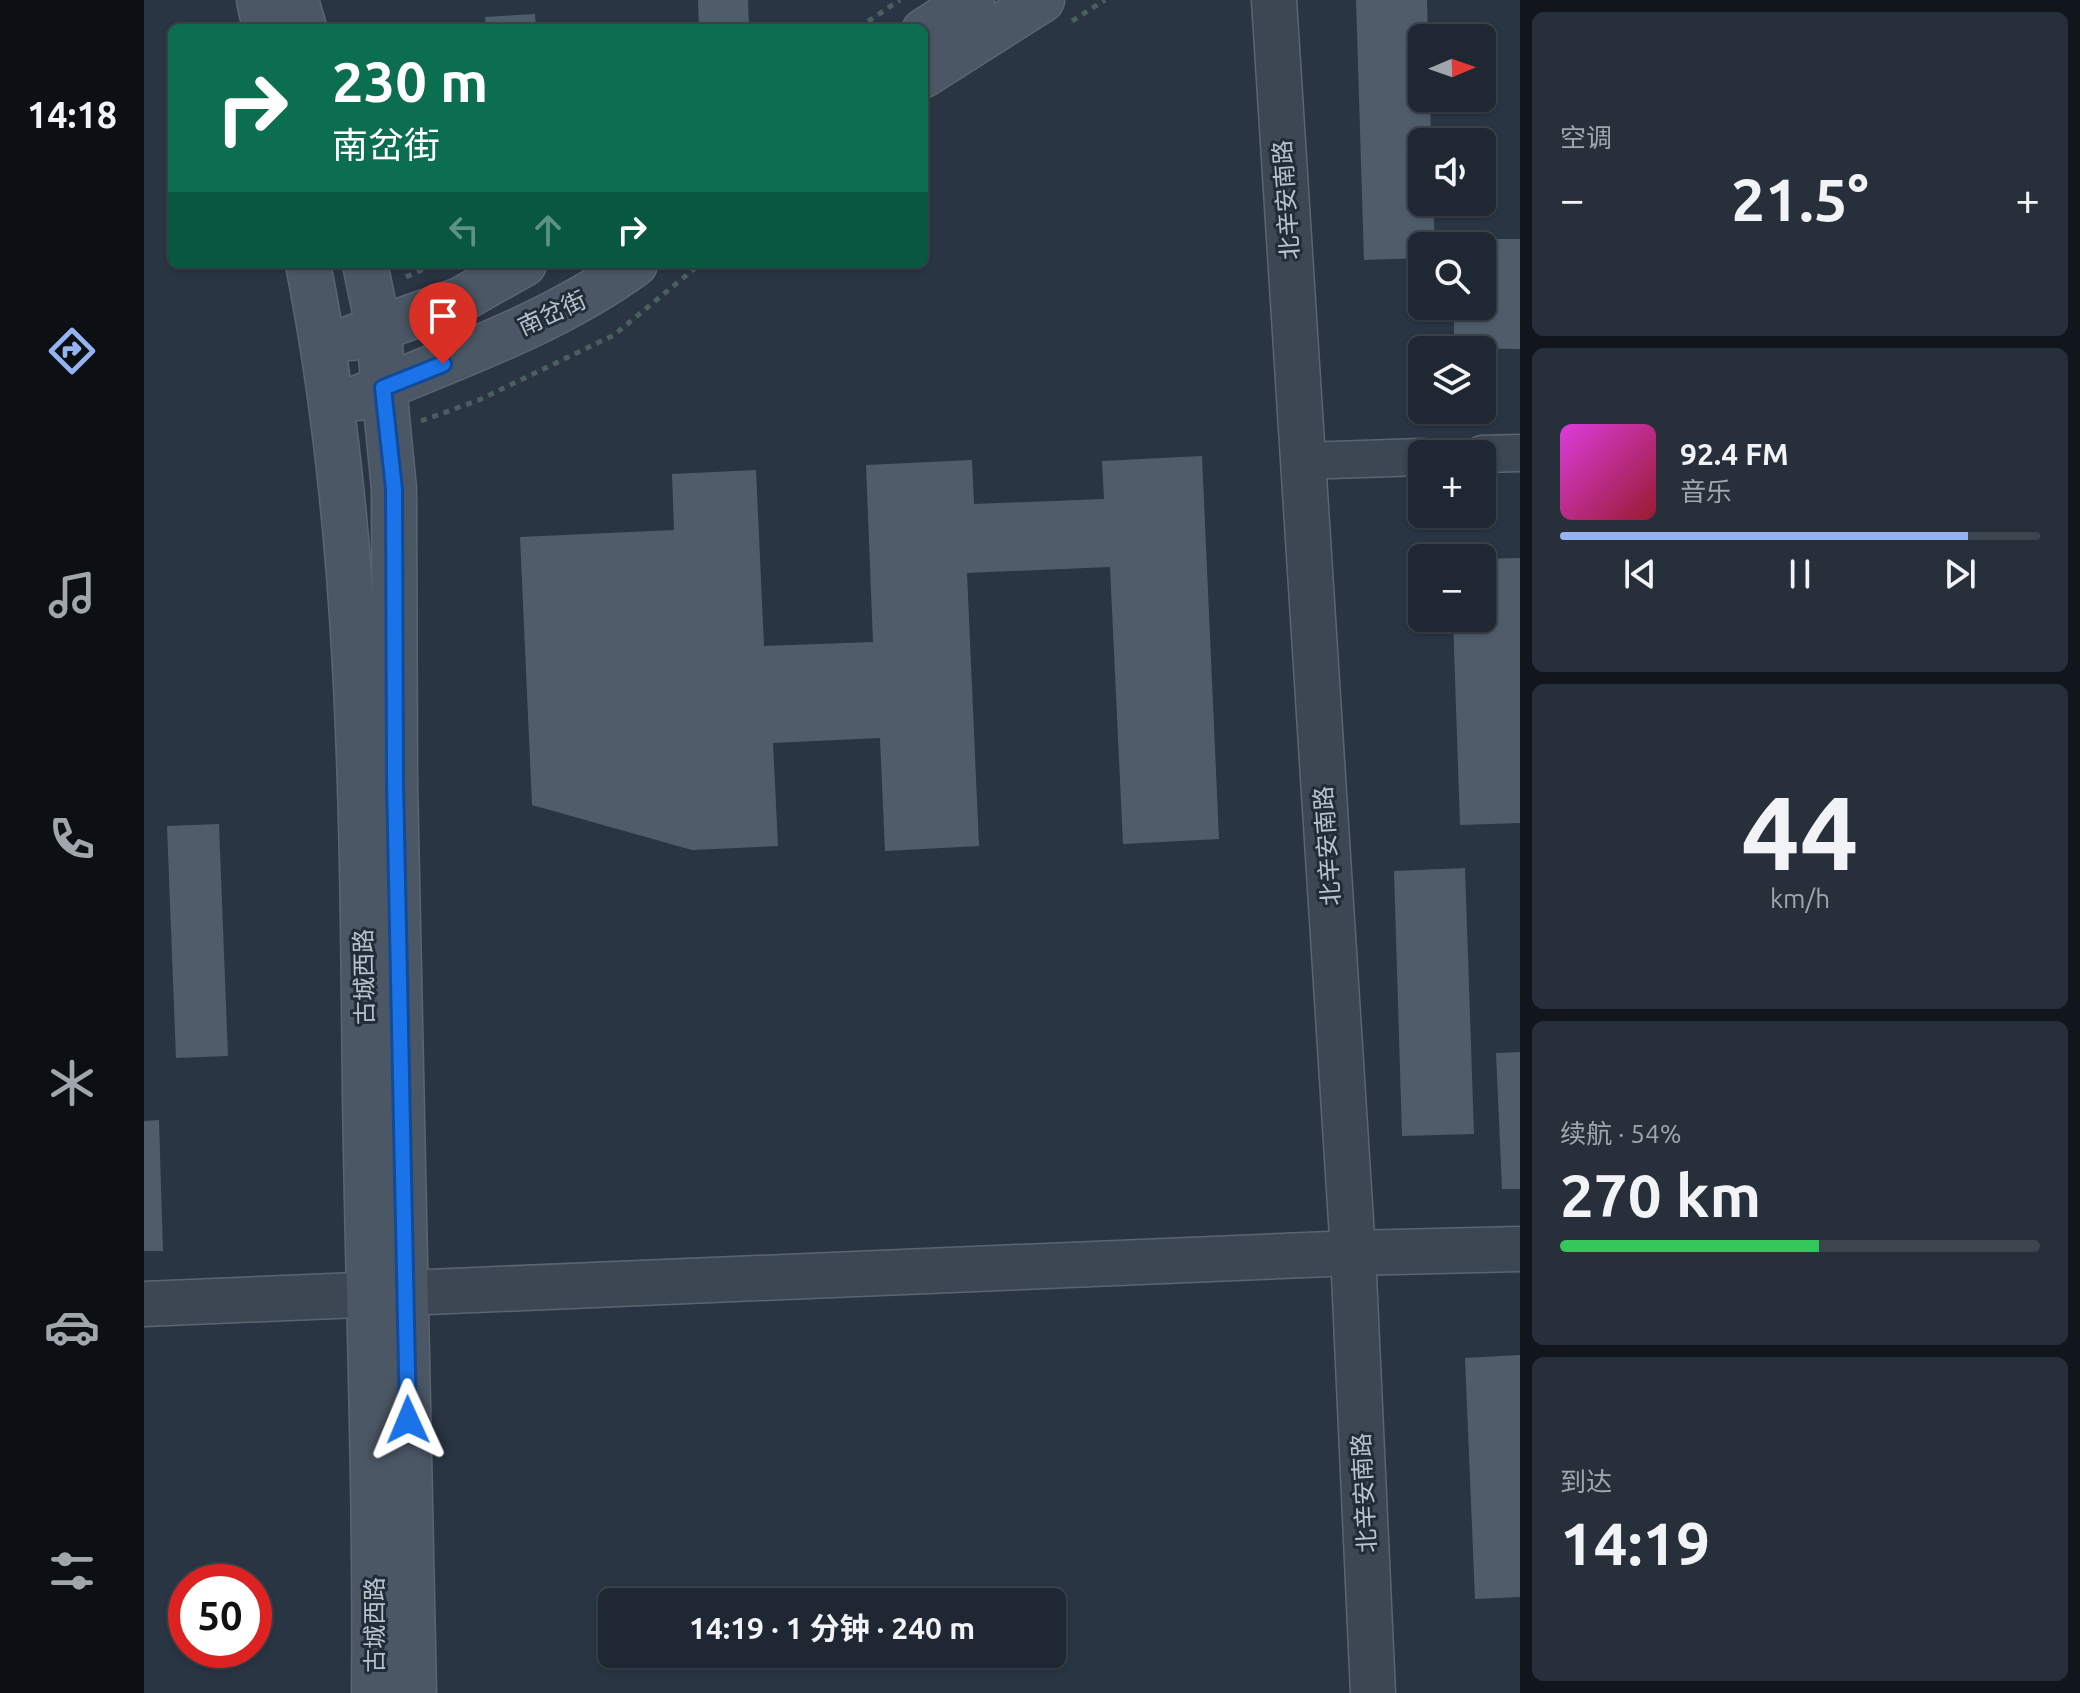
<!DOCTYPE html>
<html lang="zh">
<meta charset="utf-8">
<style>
body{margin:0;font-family:Ubuntu,"Noto Sans SC",sans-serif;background:#27303a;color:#f1f3f6;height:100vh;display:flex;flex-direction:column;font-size:30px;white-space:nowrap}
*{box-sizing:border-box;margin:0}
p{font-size:26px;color:#a1a6ac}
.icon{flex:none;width:44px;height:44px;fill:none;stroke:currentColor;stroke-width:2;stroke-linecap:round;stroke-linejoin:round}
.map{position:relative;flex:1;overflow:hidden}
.details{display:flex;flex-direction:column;gap:12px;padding:12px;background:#11161c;width:560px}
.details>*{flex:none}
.banner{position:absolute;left:24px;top:24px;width:760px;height:244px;border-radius:12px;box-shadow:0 2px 6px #0004,0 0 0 2px #3c444d;background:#0b6e4f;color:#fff;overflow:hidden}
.needle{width:52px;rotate:88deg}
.controls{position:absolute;left:1264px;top:24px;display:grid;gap:16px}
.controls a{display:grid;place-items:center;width:88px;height:88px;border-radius:12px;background:#1f2832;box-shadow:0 2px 6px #0004,0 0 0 2px #3c444d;font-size:40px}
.speed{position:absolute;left:24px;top:1564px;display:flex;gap:16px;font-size:40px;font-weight:700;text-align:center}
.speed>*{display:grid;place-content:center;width:104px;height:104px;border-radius:50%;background:#1f2832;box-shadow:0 2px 6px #0004,0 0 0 2px #3c444d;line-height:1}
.speed .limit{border:12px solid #d22;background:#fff;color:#111}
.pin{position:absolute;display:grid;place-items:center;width:68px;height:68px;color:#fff;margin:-82px -34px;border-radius:50% 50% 50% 0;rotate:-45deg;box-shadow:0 0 8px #0007}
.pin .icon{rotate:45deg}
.me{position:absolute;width:88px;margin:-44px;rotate:359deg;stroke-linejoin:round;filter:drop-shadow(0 0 6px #0008)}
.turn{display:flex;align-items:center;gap:28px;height:168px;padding:0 32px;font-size:36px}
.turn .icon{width:104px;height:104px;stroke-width:2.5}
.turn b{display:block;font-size:56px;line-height:68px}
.lanes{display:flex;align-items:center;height:76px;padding:0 32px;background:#0003;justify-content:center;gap:40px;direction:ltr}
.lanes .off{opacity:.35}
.big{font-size:60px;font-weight:700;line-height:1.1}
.details .tile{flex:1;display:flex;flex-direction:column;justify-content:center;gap:12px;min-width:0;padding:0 28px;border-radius:12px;background:#27303a}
.details .dial{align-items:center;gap:0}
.dial b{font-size:104px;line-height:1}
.song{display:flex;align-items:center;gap:24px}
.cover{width:96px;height:96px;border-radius:12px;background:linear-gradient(135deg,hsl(300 70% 55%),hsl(350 70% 35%))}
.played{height:8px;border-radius:4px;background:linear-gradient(90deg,#95b2f1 85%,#3c444d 85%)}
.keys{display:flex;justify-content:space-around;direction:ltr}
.heat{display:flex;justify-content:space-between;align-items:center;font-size:44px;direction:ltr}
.charge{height:12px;border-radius:6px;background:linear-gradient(90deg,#34c759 54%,#3c444d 0)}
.trip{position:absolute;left:454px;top:1588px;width:468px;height:80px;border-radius:12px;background:#1f2832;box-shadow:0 2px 6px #0004,0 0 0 2px #3c444d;font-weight:700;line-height:80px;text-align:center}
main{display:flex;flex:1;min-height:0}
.tab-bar{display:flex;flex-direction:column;width:144px;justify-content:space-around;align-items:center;background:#0c1014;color:#a1a6ac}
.tab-bar .icon{width:56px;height:56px}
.tab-bar .active{color:#95b2f1}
.tab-bar b{font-size:36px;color:#f1f3f6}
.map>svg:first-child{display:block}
</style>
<main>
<nav class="tab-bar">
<b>14:18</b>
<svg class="icon active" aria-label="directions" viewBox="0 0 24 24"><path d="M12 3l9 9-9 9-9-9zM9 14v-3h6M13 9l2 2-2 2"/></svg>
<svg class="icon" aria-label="music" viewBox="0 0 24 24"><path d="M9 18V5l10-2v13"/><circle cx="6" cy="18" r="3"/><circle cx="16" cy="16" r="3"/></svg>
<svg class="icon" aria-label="phone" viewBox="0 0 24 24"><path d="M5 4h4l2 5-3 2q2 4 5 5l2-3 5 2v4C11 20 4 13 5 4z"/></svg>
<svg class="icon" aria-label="climate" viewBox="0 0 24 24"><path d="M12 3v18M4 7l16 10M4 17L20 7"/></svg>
<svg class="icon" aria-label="car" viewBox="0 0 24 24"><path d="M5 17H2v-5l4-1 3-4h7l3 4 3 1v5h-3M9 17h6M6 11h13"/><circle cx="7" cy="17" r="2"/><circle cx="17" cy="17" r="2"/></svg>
<svg class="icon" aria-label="filters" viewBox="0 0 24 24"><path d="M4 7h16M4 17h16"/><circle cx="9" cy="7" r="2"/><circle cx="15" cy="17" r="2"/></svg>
</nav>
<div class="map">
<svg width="1376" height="1693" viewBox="0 0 1376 1693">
<rect width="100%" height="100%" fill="#293543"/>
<!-- building -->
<g fill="#4f5d6b">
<path d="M554,0H604L605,28H555Z"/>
<path d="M1212,0H1283L1284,38H1278V98H1286L1287,142H1278V202H1289L1291,246H1278V258L1220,260Z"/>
<path d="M391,14L392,28H342L341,17Z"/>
<path d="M1310,239H1376V349L1310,348V306H1338V246H1310Z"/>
<path d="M1058,456L1075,839L979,844L966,567L823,573L835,846L741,851L736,738L629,743L634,846L548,850L388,805L376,537L530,530L528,474L612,470L620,646L729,642L722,465L828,460L830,504L960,499L958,461Z"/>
<path d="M1376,558V823L1316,825L1309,618H1338V559Z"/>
<path d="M75,824L84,1056L32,1058L23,826Z"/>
<path d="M1321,868L1330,1134L1258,1136L1250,871Z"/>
<path d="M1376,1052V1189H1358L1352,1053Z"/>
<path d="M15,1120L19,1251H0V1121Z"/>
<path d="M1376,1355V1597L1331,1599L1321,1358Z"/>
</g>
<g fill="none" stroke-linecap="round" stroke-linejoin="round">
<!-- minor casing -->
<g stroke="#5b6570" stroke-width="39">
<g id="minor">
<path d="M1338,454L1376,453"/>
<path d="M1158,461L1278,457"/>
</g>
</g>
<!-- tertiary casing -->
<g stroke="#5b6570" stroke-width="47">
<g id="tertiary">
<path d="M1130,0L1209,1253L1229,1693"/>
<path d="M0,1304L1209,1253L1376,1249"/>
</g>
</g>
<!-- secondary casing -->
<g stroke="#5b6570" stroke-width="47">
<g id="secondary">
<path d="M115,0L121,28"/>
<path d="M152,0L160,28"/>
<path d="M780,31L828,0"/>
<path d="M780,75L898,0"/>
<path d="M164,264C218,537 218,818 221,1096C224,1295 232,1494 230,1693"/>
<path d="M221,264L234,326L250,489L251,781L270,1693"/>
<path d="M207,338L316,300L380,264"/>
<path d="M214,398C308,358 409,324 491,264"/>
</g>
</g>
<!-- path -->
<g stroke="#495f60" stroke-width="5" stroke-dasharray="6 6" stroke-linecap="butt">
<path d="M928,21L961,0"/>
<path d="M714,28L756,0"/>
<path d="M262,277L291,264"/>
<path d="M277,421L335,400L470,335L556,264"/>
</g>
<!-- minor -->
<use href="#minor" stroke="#3d4753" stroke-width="36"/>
<!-- tertiary -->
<use href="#tertiary" stroke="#3d4753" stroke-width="44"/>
<!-- secondary -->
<use href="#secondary" stroke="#4b5765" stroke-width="44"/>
</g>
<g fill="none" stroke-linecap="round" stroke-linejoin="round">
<!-- route casing -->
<g stroke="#114b97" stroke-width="20">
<path id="route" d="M264,1420L251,781L250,489L239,388L299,364"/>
</g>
<!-- route -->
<use href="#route" stroke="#1a73e8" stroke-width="14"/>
</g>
<g text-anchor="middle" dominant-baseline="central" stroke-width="6" stroke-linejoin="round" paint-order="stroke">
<!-- street labels -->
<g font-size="24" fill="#bac2cc" stroke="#212c38">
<text transform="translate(1142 200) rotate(-94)">北辛安南路</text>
<text transform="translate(408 313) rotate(-25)">南岔街</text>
<text transform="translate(1183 846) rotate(-94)">北辛安南路</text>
<text transform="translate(220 977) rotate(-91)">古城西路</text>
<text transform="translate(1220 1493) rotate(-93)">北辛安南路</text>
<text transform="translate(230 1625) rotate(-90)">古城西路</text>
</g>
</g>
</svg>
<div class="controls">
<a><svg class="needle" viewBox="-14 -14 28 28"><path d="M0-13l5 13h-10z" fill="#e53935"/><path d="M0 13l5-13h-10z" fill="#a1a6ac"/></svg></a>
<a><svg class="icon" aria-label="sound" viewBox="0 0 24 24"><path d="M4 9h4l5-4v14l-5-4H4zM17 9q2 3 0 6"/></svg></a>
<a><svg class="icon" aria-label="search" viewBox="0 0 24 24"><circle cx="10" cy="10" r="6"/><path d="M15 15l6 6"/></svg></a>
<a><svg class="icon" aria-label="layers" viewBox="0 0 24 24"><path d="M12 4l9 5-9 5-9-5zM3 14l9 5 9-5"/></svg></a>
<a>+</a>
<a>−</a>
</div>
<div class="speed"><div class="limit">50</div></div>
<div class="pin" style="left:299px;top:364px;background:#d93025"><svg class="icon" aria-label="arrive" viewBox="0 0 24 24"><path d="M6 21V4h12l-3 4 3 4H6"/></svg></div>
<svg class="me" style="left:264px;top:1420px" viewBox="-20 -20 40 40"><path d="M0-17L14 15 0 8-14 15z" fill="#1a73e8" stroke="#fff" stroke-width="4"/></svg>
<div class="trip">14:19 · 1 分钟 · 240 m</div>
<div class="banner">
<div class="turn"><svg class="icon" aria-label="right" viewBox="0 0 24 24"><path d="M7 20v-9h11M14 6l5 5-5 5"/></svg><div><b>230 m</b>南岔街</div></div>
<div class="lanes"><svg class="icon off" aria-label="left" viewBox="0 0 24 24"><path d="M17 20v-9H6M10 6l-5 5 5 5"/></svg><svg class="icon off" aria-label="ahead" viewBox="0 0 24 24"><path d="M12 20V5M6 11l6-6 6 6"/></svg><svg class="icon" aria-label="right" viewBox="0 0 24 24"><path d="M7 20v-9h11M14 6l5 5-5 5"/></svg></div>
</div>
</div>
<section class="details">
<div class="tile"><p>空调</p>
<div class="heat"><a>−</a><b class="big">21.5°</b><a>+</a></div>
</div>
<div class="tile">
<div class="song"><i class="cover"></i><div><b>92.4 FM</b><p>音乐</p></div></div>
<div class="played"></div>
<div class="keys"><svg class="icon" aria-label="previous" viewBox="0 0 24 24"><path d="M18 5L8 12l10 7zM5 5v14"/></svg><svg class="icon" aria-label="pause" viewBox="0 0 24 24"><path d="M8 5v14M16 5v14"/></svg><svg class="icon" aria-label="next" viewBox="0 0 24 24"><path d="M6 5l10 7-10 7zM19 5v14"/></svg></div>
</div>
<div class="tile dial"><b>44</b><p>km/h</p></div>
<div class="tile"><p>续航 · 54%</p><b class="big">270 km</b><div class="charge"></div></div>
<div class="tile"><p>到达</p><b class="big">14:19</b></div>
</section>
</main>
